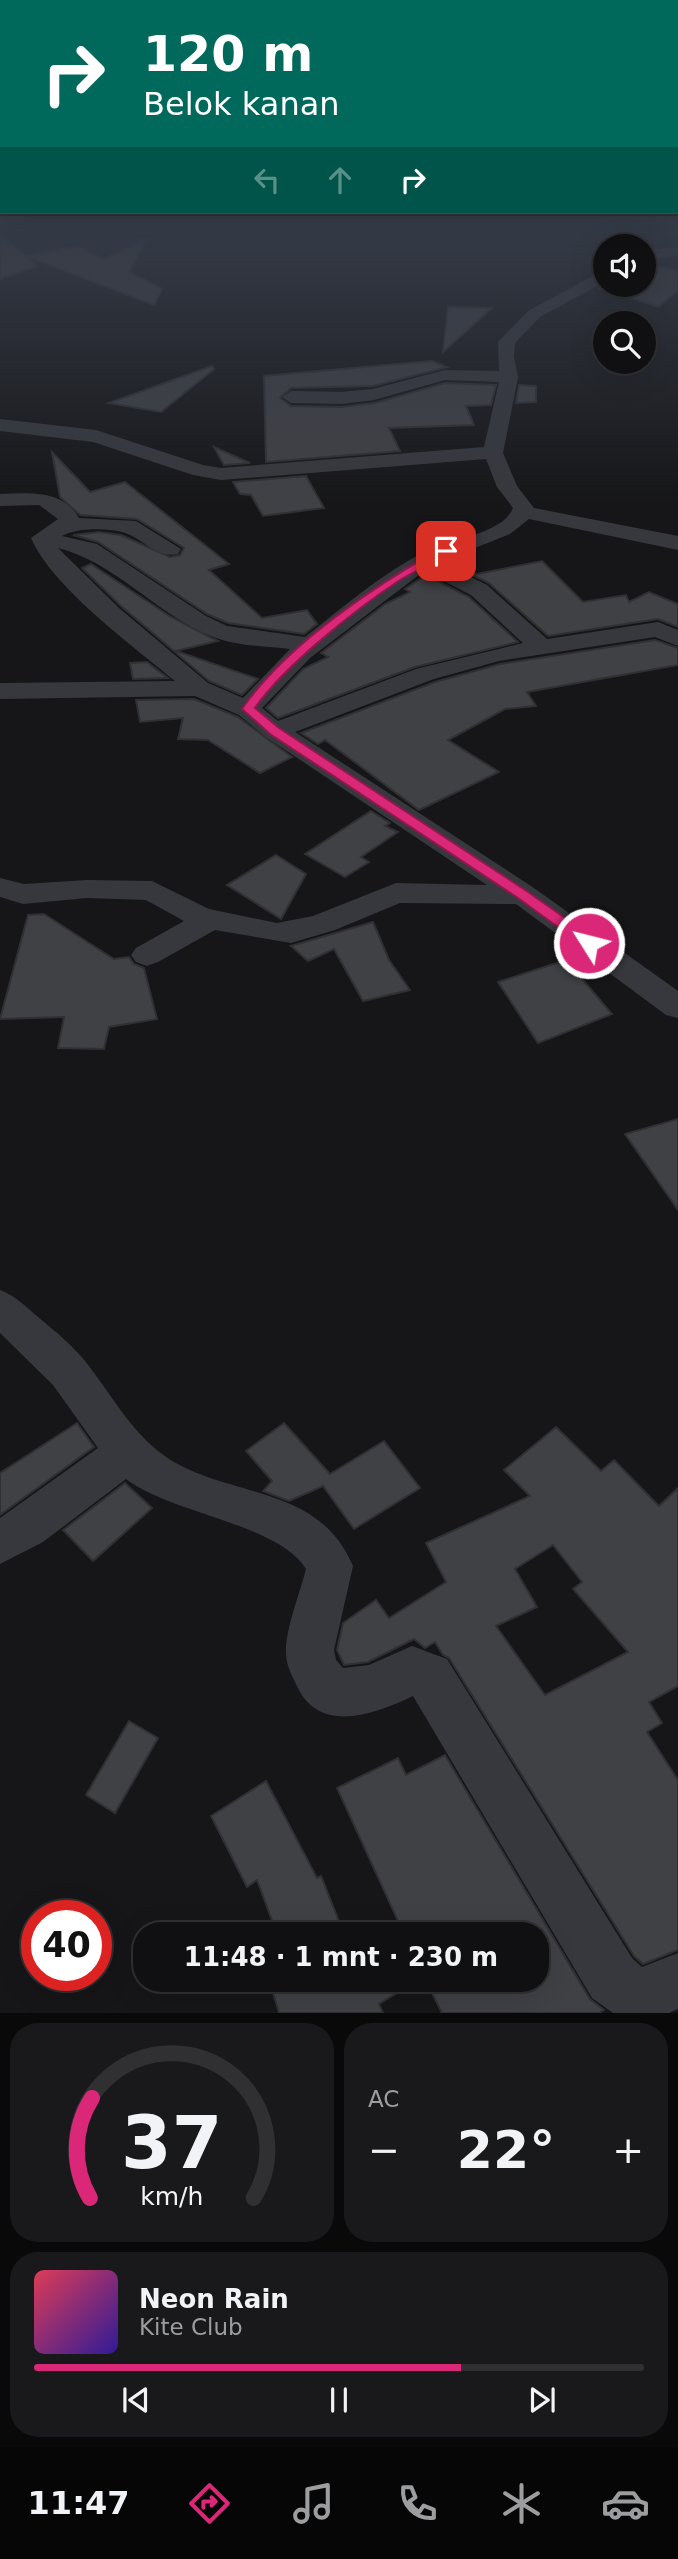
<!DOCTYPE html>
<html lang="id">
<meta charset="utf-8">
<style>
body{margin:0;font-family:"DejaVu Sans",sans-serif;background:#19191b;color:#f1f3f6;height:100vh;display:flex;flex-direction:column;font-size:26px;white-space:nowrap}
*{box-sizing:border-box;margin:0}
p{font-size:23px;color:#9c9d9f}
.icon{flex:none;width:38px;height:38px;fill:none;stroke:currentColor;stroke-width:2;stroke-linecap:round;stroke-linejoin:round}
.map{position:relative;height:2013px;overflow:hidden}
.drawer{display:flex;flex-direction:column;gap:10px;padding:10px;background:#09090a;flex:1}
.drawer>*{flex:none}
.guide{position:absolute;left:0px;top:0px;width:679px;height:214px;box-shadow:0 7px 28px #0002,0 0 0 2px #303032;background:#00695c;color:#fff;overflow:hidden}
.controls{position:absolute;left:593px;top:234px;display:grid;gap:14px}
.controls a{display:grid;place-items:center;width:63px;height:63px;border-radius:50%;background:#101012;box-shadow:0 7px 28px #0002,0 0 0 2px #303032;font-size:35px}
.speed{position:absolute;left:21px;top:1900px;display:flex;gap:14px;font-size:35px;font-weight:700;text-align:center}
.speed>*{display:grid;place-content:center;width:91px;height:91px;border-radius:50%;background:#101012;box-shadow:0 7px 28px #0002,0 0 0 2px #303032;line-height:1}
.speed .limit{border:10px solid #d22;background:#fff;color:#111}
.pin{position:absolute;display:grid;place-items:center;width:60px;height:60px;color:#fff;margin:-30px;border-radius:14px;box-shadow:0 4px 10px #0006}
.me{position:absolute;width:77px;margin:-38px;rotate:306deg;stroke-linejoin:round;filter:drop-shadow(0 0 5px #0008)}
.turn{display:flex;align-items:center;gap:24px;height:147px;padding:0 28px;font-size:32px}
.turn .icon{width:91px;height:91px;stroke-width:2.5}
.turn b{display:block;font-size:49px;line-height:60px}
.lanes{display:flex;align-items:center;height:66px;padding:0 28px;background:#0003;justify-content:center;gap:35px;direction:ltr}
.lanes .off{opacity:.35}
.big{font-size:52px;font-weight:600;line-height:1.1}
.drawer .widget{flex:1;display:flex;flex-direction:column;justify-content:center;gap:10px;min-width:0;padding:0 24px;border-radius:28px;background:#19191b}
.drawer .dial{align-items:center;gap:0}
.dial svg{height:182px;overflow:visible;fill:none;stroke:#303032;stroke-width:7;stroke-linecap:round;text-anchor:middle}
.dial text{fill:#f1f3f6;stroke:none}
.song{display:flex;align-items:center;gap:21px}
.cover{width:84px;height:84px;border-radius:10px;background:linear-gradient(135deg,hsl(350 70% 55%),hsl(250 70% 35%))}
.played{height:7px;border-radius:4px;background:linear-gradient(90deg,#db2777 70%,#303032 70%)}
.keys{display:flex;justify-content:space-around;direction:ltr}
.heat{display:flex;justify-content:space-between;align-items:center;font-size:38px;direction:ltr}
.drawer .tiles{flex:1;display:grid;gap:10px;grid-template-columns:1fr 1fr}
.widget:last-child{grid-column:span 2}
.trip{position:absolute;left:133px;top:1922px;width:416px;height:70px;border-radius:28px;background:#101012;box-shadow:0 7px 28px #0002,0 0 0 2px #303032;font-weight:600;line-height:70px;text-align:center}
.tab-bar{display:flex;height:112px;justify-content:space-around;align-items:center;background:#060607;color:#9c9d9f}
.tab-bar .icon{width:49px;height:49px}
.tab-bar .selected{color:#db2777}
.tab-bar b{font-size:32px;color:#f1f3f6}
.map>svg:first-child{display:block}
</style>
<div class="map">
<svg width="678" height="2013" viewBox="0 0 678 2013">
<rect width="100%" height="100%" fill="#161618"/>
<!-- building -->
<g fill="#404145" stroke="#303034" stroke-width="2" fill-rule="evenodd">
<path d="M0,233L37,266L0,279Z"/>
<path d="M146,239L129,272L162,289L154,305L26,256L78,246L104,259Z"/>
<path d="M644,263L678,271V291L658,307L599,288L606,284L644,285Z"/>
<path d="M448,307L492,308L443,352Z"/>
<path d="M432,361L447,367L373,386L291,388L280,398L291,406L341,407L375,403L445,383L496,385L491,405L466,406L474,425L389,428L400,451L266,462L264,376Z"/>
<path d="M212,366L214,369L161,412L109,403Z"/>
<path d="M519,385L536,386V402L516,403Z"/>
<path d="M214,447L250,463L224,465Z"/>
<path d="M52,452L90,492L125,482L229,564L209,570L262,618L307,610L317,624L304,634L228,623L207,614L98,542L73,535L99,532L121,535L170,557L180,555L184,548L137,519L80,515L60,497Z"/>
<path d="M306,476L324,508L263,516L251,495L240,494L233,482Z"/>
<path d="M542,561L583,602L626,595L629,602L649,592L678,604V627L658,619L548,636L489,583L472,575Z"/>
<path d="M91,564L171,617L218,641L176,651L258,679L242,695L209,681L121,606L82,568Z"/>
<path d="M426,575L469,597L518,642L415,667L278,718L266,708L303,669L328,657L321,653L385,604L410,592L405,589Z"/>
<path d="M655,640L678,648V665L527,692L536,706L505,709L448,740L499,772L419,810L325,740L318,744L301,733L435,682L500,664Z"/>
<path d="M147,662L156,669L168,678L133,679L130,663Z"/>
<path d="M194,699L238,717L292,757L260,773L208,740L178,739L183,718L140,722L136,700Z"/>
<path d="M371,811L390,823L385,826L398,832L361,857L369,862L345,877L305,854Z"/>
<path d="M276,855L306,874L281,919L227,885Z"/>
<path d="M44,914L114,959L129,957L134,964L144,968L157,1019L109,1027L104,1049L58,1048L64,1017L0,1019L28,915Z"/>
<path d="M373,922L389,960L410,990L363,1001L334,949L308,961L291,946Z"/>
<path d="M566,960L612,1014L538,1043L498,982Z"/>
<path d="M678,1119V1210L625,1134Z"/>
<path d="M77,1423L94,1447L0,1515V1473Z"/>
<path d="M284,1423L330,1474L384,1441L420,1488L354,1529L323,1486L289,1501L263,1491L272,1481L246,1451Z"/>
<path d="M556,1427L601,1471L614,1460L659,1506L678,1488V1686L649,1702L662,1723L647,1732L678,1780V1950L643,1964L634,1956L449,1658L443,1655L435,1642L425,1648L414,1639L368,1662L344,1665L337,1650L343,1623L376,1600L389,1618L446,1582L426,1543L530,1496L504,1470ZM553,1545L582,1582L573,1589L628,1652L545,1695L496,1626L537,1607L515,1569Z"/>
<path d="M125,1483L152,1508L93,1561L63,1530Z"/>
<path d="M129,1721L158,1738L115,1813L86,1795Z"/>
<path d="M445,1755L590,1999L604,2010L599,2013H442L425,1979H537V1934H404L337,1788L398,1758L406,1775Z"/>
<path d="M266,1781L317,1878L321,1876L344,1934H277L257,1880L247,1887L211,1816Z"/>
<path d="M269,1979H420L379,2004L383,2013H279Z"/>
</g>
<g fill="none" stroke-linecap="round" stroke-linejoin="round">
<!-- minor -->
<g fill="#37383d" fill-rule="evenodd">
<path d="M678,247V255L644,261V251Z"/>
<path d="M606,269V281L540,317L515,343L514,357L518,377L503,453L517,486L534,508L678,536V550L529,519L510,534L440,562L487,585L547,639L658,622L678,630V646L655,637L499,661L434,679L295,732L534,888L678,991V1018L666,1015L516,904L400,903L335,930L291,943L215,930L158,962L147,966L136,962L131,955L136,948L184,921L146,900L87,898L23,904L0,897V878L24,884L87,880L152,881L209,909L277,923L313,916L396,883L487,885L266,737L239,715L195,696L0,699V683L175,681C133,646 52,587 31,538L58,519L39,505L0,506V494C29,493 62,489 79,518L136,521L181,549L178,554C156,559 142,537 122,532C105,528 77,528 62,536L97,544L206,616L227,626L305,637C346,605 390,566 438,546C460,537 503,532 513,508L497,487L486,459L221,480L193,475L93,442L0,431V419L96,430L203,465L221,468L484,447L499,382L445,380L374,400L341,404L291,403L282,397L291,391L341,392L373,389L445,370L499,371L498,342L528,311ZM58,548C115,562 156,614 211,636C234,646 265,646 290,649L243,698L208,683L119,608ZM424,571L471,595L523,643L416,669L278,721L262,708L310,658Z"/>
<path d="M0,1290C16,1296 25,1306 38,1317C55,1331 71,1344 85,1361C109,1391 128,1427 158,1451C221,1501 316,1479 353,1566L334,1650L336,1660L343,1668L369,1665L412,1646L447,1659L632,1958L642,1967L678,1953V2009L669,2013H613L592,1998L413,1696C375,1714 318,1736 296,1684C291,1674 286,1664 286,1653C285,1630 300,1593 306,1569C279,1524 172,1514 126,1479L43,1542L0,1564V1518L98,1448L53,1385L0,1333Z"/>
</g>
</g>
<!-- sky -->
<linearGradient id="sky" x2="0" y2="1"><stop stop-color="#0c0c0d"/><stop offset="0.44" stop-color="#363c48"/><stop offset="1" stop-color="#363c48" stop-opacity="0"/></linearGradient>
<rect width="678" height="505" fill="url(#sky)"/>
<!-- route -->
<path fill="#db2777" stroke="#8e194d" stroke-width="2" d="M442,548L451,551C437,564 416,570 400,580C356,609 284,666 255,708L279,728L528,892L595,939V946H584L518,898L270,734L242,709C286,645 375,585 442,548Z"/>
</svg>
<div class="controls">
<a><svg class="icon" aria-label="sound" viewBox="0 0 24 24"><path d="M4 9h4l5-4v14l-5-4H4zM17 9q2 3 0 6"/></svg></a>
<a><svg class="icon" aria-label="search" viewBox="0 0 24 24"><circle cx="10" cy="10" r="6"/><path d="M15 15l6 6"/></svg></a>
</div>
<div class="speed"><div class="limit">40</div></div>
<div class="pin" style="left:446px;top:551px;background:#d93025"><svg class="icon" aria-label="arrive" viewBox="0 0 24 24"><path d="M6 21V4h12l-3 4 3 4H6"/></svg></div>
<svg class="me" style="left:589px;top:943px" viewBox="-20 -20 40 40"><circle r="17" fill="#db2777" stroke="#fff" stroke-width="3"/><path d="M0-11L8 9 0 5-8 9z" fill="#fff"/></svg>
<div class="trip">11:48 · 1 mnt · 230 m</div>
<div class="guide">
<div class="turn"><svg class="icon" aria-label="right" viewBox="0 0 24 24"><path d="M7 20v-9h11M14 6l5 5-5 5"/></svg><div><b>120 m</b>Belok kanan</div></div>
<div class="lanes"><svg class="icon off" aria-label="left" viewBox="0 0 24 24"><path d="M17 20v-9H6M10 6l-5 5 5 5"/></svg><svg class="icon off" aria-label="ahead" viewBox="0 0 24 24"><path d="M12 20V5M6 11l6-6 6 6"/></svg><svg class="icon" aria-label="right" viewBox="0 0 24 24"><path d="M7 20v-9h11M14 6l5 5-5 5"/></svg></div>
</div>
</div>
<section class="drawer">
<div class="tiles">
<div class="widget dial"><svg viewBox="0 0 100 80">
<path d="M14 69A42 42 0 1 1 86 69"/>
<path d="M14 69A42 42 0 0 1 15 25" stroke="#db2777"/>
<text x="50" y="56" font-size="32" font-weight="700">37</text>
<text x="50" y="72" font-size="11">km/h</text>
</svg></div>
<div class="widget"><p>AC</p>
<div class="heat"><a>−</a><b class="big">22°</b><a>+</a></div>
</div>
<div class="widget">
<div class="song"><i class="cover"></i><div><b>Neon Rain</b><p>Kite Club</p></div></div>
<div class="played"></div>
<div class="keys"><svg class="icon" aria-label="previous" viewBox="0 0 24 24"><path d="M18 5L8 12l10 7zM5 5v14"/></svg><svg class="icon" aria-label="pause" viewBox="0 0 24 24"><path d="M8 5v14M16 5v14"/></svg><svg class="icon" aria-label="next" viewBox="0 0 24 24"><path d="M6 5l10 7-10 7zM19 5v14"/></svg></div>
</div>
</div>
</section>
<nav class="tab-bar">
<b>11:47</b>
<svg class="icon selected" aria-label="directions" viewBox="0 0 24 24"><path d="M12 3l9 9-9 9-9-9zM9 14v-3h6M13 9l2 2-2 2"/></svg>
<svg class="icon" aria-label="music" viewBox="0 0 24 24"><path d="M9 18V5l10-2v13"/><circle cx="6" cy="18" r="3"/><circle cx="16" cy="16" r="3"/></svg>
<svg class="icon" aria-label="phone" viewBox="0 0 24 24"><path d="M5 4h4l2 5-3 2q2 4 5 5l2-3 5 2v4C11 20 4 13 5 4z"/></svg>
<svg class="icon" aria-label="climate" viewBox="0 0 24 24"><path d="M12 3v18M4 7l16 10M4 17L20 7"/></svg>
<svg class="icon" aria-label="car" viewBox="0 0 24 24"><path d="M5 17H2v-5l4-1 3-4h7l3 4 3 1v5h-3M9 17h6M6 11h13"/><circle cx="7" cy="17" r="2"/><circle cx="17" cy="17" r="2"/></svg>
</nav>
